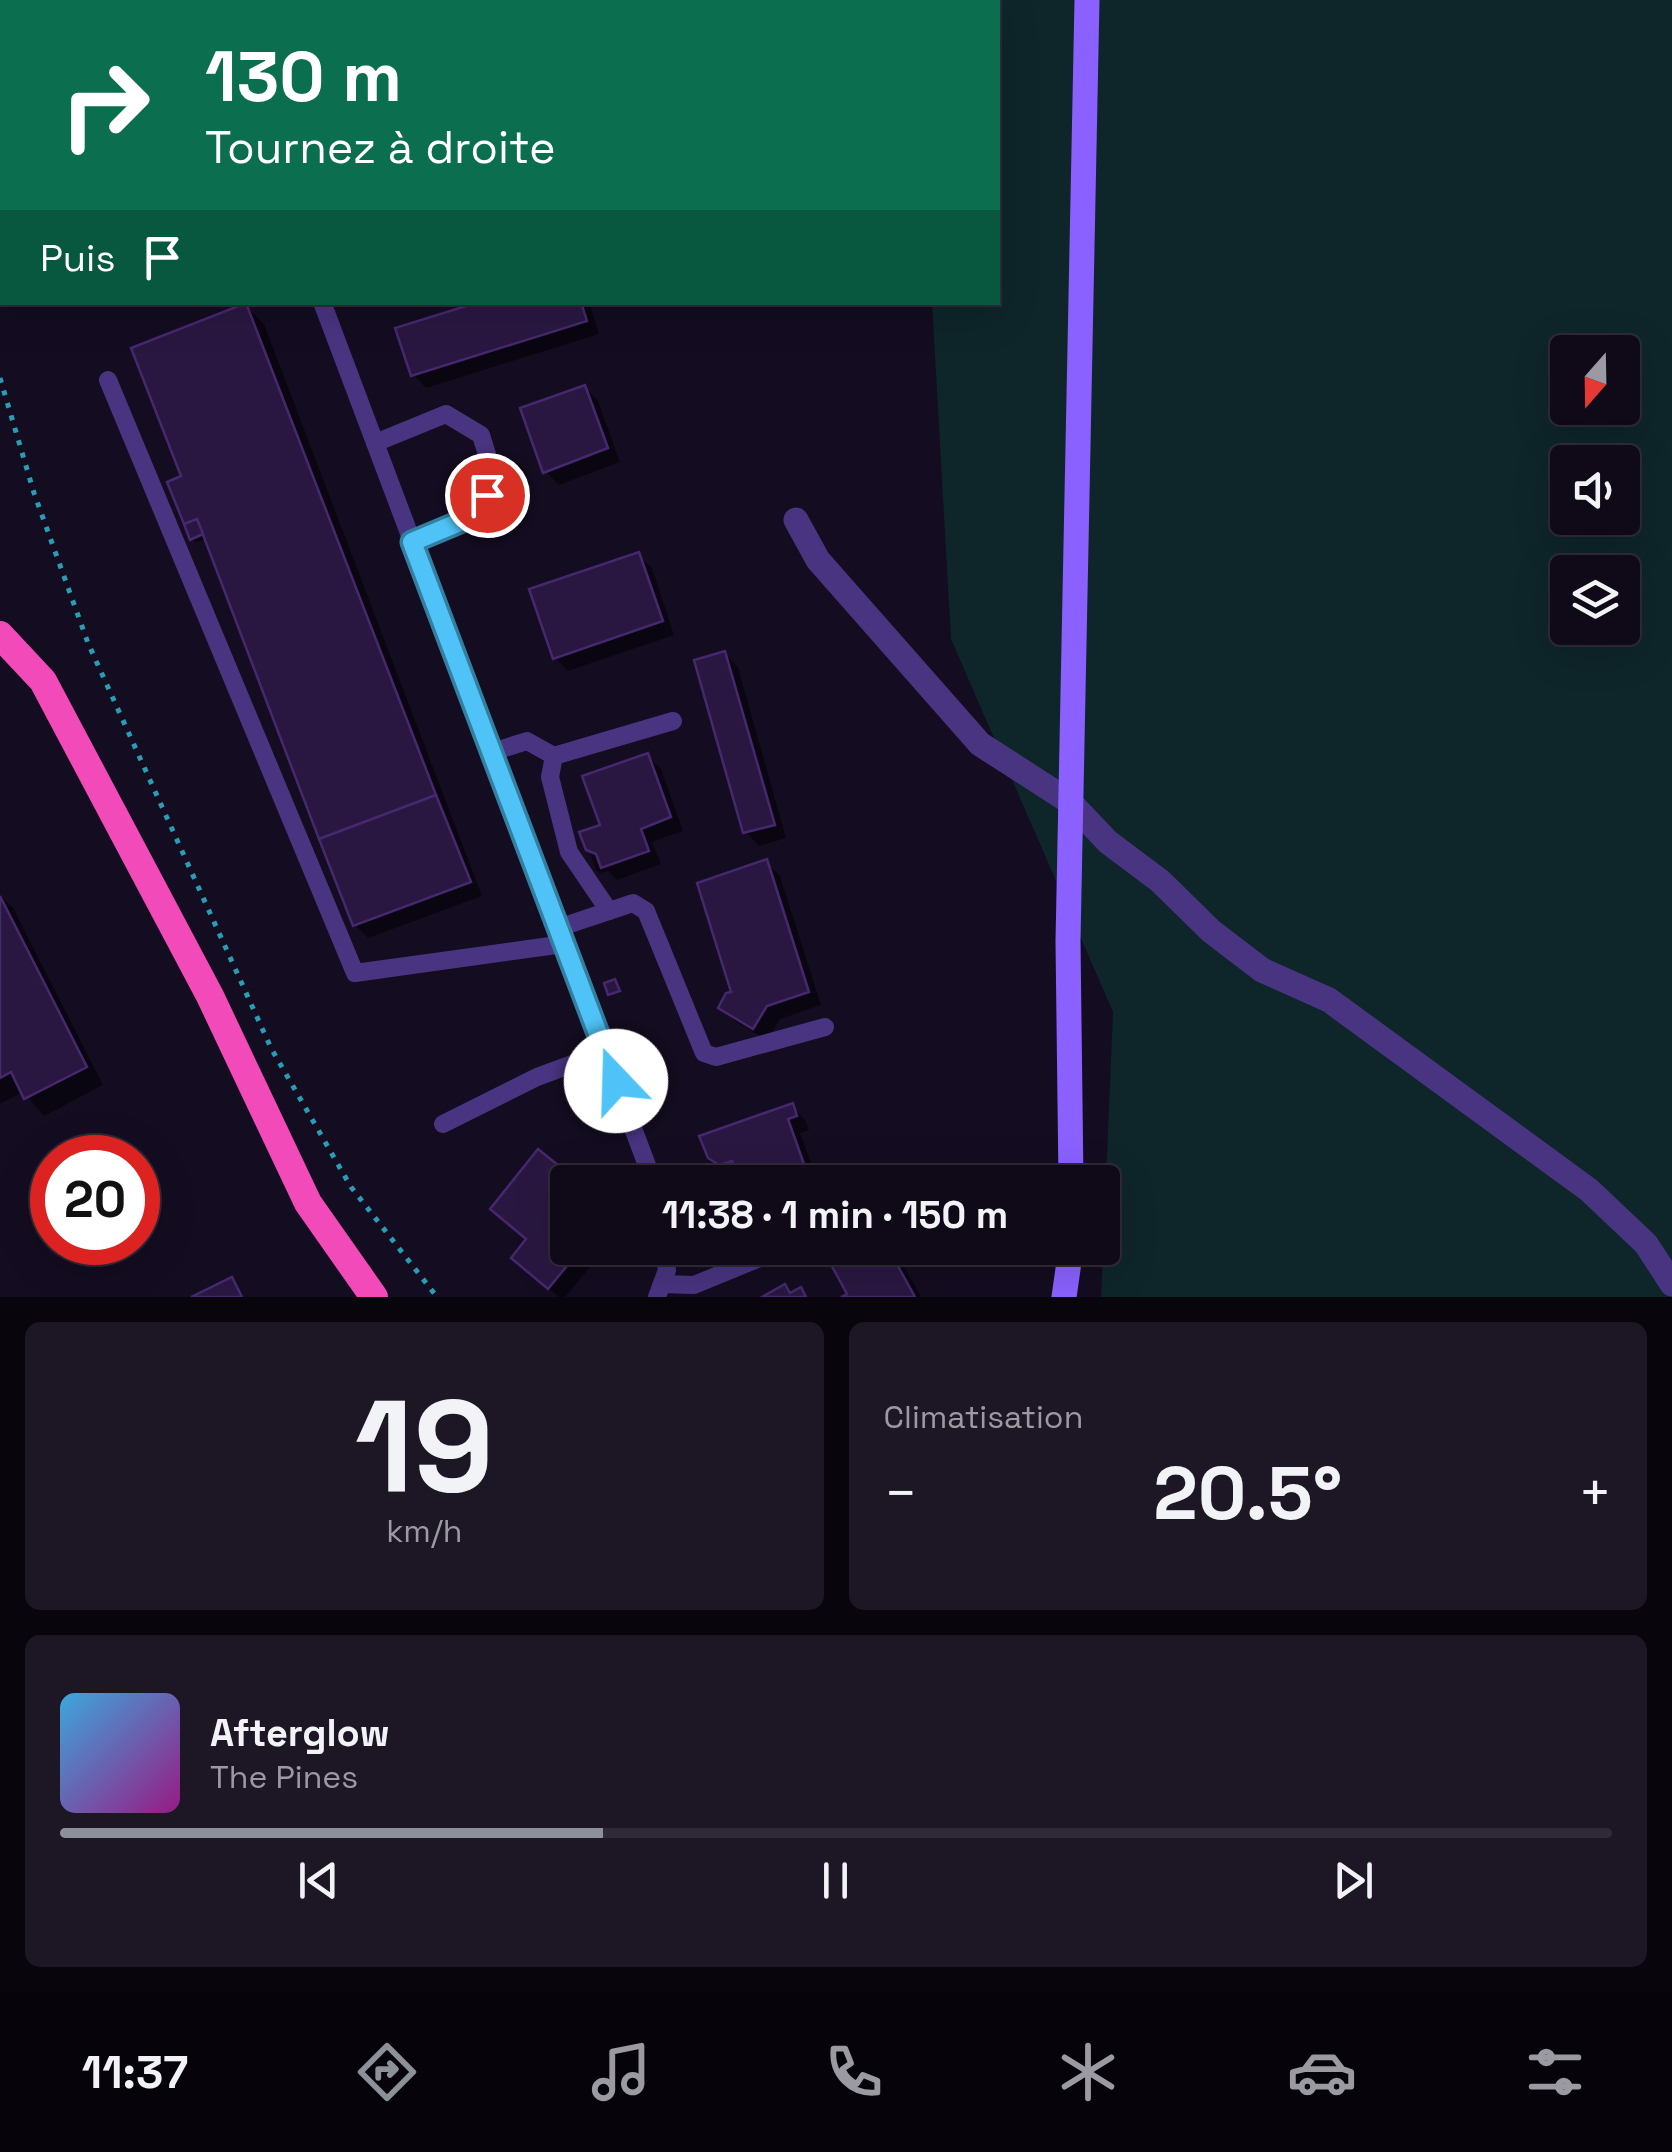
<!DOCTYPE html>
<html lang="fr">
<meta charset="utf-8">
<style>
body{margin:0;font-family:"Space Grotesk",sans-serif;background:#1d1725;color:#f1f3f6;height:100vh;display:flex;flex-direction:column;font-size:38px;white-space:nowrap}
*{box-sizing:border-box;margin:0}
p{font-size:32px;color:#9b9aa2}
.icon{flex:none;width:55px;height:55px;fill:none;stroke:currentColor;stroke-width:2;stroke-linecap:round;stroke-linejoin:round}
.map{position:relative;height:1297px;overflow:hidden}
.side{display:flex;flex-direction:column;gap:25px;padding:25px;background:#08050d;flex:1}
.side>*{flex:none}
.banner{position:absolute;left:0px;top:0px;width:1000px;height:305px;box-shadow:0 10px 40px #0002,0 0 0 2px #2f2a37;background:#0b6e4f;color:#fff;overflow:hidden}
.needle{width:65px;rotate:200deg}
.tools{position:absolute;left:1550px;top:335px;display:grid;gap:20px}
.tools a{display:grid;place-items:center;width:90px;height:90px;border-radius:10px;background:#0f0918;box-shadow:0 10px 40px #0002,0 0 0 2px #2f2a37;font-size:50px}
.speed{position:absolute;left:30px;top:1135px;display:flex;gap:20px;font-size:50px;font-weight:700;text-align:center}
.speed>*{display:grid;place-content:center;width:130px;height:130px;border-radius:50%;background:#0f0918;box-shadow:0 10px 40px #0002,0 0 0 2px #2f2a37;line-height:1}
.speed .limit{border:15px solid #d22;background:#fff;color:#111}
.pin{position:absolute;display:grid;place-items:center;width:85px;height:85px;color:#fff;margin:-42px;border:5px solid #fff;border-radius:50%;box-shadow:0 2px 10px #0007}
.me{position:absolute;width:110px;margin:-55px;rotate:339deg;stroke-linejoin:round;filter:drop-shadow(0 0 8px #0008)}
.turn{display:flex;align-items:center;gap:35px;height:210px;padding:0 40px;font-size:45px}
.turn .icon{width:130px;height:130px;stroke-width:2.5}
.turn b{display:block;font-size:70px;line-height:85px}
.then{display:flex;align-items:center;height:95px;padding:0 40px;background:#0003;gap:20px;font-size:38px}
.big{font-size:75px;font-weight:800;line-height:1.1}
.side .widget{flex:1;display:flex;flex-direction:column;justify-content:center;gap:15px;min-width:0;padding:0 35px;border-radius:15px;background:#1d1725}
.side .dial{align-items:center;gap:0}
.dial b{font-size:130px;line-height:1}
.song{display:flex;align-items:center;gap:30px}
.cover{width:120px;height:120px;border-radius:15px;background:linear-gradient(135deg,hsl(200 70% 55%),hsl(310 70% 35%))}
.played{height:10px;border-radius:5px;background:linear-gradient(90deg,#8c9099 35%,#2f2a37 35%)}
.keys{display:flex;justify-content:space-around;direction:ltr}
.heat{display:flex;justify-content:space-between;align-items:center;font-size:55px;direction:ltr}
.side .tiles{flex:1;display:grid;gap:25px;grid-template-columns:1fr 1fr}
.widget:last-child{grid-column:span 2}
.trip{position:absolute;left:550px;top:1165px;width:570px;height:100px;border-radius:10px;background:#0f0918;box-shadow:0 10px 40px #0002,0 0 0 2px #2f2a37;font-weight:800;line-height:100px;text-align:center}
.dock{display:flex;height:160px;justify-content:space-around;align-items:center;background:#06040a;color:#9b9aa2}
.dock .icon{width:70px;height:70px}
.dock .on{color:#8c9099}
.dock b{font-size:45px;color:#f1f3f6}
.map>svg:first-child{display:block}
</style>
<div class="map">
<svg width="1672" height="1297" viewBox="0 0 1672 1297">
<rect width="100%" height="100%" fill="#140c20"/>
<!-- green -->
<path fill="#0e252a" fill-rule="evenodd" d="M916,0H1672V1297H1101L1113,1012L951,639L932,303L998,302V2ZM1568,352H1622V408H1568ZM1568,462H1622V518H1568ZM1568,572H1622V628H1568Z"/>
<!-- shadow -->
<g fill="#0007">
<rect x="163" y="0" width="155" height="2"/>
<rect x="329" y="0" width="117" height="2"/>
<path d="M487,302H589L599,334L426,388L413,374Z"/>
<path d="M246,306L264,324L482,896L368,938L355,925L208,539L195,542L192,538L184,478Z"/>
<path d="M585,387L598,401L620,462L559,485L545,471Z"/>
<path d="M638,555L652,568L674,635L568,671L555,658Z"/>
<path d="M725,654L738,667L786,838L759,846L746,832Z"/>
<path d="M647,756L661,769L683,831L652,842L661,864L617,880L608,871L600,873L596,870L583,834L603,826Z"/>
<path d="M766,862L780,876L821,1005L780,1019L767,1040L735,1021L721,1008L734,994Z"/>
<path d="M0,896L13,908L103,1085L44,1116L23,1092L0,1104Z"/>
<path d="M792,1106L805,1120L809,1130L800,1133L817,1180L742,1182L740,1176L735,1177L725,1171L710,1157Z"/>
<path d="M538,1152L575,1182H568V1248H575L592,1265L565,1297H559L528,1271Z"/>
<path d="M825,1248H894L921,1297H846L850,1295Z"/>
</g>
<!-- building -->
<g fill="#291741" stroke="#46286e" stroke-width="2.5">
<path d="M160,0H303V2H161Z"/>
<rect x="337" y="0" width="94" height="2"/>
<path d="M479,302H581L587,321L411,376L395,328Z"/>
<path d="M246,303L436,795L319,839L197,519L184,524L167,482L181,476L131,348Z"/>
<path d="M585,385L608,448L543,473L520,408Z"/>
<path d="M197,519L203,534L190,540L184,524Z"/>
<path d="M639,552L663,621L553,659L529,589Z"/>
<path d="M725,651L775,825L743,833L694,660Z"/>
<path d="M648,753L671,817L641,829L649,851L601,868L596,854L586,850L579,832L600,825L582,776Z"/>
<path d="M436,795L471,882L353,926L319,839Z"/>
<path d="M767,859L809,992L767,1006L753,1029L718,1008L726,993L731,992L697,883Z"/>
<path d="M0,896L87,1067L24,1099L11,1072L0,1078Z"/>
<path d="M615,979L620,991L608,995L604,983Z"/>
<path d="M793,1103L797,1116L788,1119L805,1167L758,1182H740L732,1161L719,1165L708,1158L699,1136Z"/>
<path d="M538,1149L579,1182H568V1227L561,1235L568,1240V1248L580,1250L548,1289L511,1258L526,1239L490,1209Z"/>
<path d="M822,1248H888L915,1297H841L847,1294Z"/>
<path d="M232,1277L242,1297H191Z"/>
<path d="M785,1284L790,1293L801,1287L806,1297H762Z"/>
</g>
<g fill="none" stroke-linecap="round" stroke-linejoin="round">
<!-- path -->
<path stroke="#289db5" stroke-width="5" stroke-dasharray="5 8" stroke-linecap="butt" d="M0,378L34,493L88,643L271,1048L351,1187L437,1297"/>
<!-- service -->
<g stroke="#493481" stroke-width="18">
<path d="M56,0V2"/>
<path d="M319,0V2"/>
<path d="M532,0V2"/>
<path d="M322,302L648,1168L651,1182"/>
<path d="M108,380L355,973L564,944"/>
<path d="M375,443L446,414L481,435L494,477L479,514L412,542"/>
<path d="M492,752L527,741L554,756"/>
<path d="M609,911L569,852L550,777L554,756L673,721"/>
<path d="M558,928L633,903L646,911L704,1053L716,1057L825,1027"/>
<path d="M443,1124L537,1077L605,1052"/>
<path d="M793,1182L798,1181"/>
<path d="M862,1182H864"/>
<path d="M662,1284L694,1285L784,1248"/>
<path d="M657,1297L667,1270L663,1248"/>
</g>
<!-- minor -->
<path stroke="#493481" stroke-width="25" d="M796,520L818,560L980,744L1070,802L1108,842L1160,881L1211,931L1262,970L1329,1000L1589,1190L1646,1244L1672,1284"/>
<!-- secondary -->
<g stroke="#8a61ff" stroke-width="25">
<path d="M1071,1182L1068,941L1087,0"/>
<path d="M1064,1297L1071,1248"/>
</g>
<!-- trunk -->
<path stroke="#f24bb9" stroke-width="28" d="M0,635L43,681L210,996L308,1203L374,1297"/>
</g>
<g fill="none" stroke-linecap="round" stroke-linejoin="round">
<!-- route casing -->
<g stroke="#337fa1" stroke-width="25">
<path id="route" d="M487,495L479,514L412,542L616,1081"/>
</g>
<!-- route -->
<use href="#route" stroke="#4fc3f7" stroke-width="18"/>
</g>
</svg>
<div class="tools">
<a><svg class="needle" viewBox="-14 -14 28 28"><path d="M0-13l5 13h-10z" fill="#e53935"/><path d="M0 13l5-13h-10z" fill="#9b9aa2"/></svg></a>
<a><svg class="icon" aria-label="sound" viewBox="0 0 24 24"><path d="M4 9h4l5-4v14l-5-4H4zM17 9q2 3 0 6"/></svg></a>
<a><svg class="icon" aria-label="layers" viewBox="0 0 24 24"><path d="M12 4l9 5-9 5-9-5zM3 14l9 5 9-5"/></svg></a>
</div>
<div class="speed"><div class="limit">20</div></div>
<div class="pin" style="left:487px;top:495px;background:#d93025"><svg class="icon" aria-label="arrive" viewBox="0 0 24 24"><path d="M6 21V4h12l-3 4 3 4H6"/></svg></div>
<svg class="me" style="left:616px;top:1081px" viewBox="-20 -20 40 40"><circle r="19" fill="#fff"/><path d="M0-13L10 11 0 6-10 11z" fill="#4fc3f7"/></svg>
<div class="trip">11:38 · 1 min · 150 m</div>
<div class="banner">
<div class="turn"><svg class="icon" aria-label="right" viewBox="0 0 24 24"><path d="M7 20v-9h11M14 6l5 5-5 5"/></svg><div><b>130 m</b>Tournez à droite</div></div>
<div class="then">Puis<svg class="icon" aria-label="arrive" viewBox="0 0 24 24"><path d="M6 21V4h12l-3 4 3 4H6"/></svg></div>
</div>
</div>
<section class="side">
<div class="tiles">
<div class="widget dial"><b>19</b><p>km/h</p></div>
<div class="widget"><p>Climatisation</p>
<div class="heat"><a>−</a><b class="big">20.5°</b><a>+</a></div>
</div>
<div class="widget">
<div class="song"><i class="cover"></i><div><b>Afterglow</b><p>The Pines</p></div></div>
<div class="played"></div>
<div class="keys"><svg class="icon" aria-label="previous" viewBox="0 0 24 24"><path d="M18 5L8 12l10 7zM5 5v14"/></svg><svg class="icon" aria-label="pause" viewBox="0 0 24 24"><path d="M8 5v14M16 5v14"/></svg><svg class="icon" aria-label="next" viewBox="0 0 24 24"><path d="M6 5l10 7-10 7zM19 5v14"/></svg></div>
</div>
</div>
</section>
<nav class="dock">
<b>11:37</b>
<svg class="icon on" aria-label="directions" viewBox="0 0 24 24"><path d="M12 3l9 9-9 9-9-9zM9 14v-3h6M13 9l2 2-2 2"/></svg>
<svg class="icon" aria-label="music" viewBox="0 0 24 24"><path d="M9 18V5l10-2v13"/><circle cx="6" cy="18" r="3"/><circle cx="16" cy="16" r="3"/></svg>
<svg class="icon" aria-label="phone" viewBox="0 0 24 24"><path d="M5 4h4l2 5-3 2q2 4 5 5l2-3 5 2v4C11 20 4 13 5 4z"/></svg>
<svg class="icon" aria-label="climate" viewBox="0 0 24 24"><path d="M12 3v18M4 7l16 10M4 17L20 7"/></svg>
<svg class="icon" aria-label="car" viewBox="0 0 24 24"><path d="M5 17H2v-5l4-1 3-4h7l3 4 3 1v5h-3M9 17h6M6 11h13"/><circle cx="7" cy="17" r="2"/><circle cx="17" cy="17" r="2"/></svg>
<svg class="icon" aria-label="filters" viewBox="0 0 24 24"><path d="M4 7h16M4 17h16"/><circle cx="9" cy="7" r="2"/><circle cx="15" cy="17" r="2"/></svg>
</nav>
